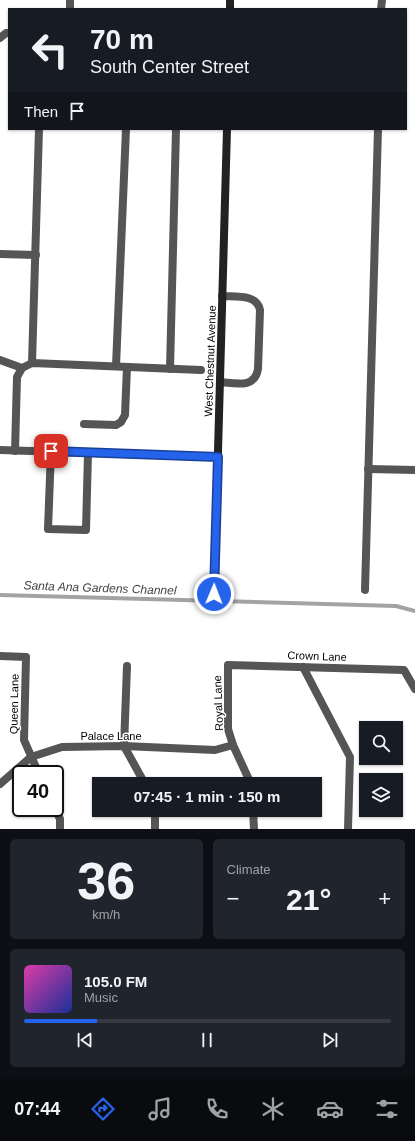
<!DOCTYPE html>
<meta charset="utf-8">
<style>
body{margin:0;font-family:Helvetica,sans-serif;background:#20242c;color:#f1f3f6;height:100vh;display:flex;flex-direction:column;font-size:15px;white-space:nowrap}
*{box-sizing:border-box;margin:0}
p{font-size:13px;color:#9ea1a6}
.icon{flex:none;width:22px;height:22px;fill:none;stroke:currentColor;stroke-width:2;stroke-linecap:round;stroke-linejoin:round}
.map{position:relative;height:829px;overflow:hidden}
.sheet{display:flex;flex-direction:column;gap:10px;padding:10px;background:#0d0f14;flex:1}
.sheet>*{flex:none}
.guide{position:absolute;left:8px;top:8px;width:399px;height:122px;border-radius:0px;box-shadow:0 1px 3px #0004;background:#171b24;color:#f1f3f6;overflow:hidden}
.buttons{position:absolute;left:359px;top:721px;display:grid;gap:8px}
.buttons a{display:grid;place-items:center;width:44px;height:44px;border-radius:0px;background:#171b24;box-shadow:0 1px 3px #0004;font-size:20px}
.speed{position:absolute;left:12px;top:765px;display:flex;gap:8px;font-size:20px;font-weight:700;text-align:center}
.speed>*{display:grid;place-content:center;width:52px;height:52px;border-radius:50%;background:#171b24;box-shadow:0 1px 3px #0004;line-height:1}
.speed .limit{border:2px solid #111;border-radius:6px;background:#fff;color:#111}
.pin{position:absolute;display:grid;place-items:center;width:34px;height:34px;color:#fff;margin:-17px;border-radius:8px;box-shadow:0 2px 6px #0006}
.me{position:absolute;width:44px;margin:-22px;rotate:1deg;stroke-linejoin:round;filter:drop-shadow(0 0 3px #0008)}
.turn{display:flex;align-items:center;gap:14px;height:84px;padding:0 16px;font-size:18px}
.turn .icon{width:52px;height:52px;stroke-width:2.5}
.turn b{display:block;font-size:28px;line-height:34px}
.then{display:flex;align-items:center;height:38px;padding:0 16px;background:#0003;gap:8px;font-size:15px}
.big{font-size:30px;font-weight:600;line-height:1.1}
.sheet .tile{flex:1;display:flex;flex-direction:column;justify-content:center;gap:6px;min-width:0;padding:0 14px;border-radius:6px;background:#20242c}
.sheet .dial{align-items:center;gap:0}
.dial b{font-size:52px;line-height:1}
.song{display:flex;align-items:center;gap:12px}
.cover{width:48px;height:48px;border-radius:6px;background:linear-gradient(135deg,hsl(320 70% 55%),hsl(230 70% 35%))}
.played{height:4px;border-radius:2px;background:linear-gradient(90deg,#2563eb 20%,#363941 20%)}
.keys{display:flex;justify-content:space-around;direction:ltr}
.heat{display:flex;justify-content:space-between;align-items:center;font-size:22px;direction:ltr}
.sheet .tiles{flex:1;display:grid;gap:10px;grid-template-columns:1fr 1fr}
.tile:last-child{grid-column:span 2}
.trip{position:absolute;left:92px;top:777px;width:230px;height:40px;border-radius:0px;background:#171b24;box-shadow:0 1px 3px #0004;font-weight:600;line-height:40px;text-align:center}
.menu{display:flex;height:64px;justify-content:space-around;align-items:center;background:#090b0e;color:#9ea1a6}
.menu .icon{width:28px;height:28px}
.menu .on{color:#2563eb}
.menu b{font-size:18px;color:#f1f3f6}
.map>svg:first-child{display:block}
</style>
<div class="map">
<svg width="415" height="829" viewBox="0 0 415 829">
<rect width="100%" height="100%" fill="#fff"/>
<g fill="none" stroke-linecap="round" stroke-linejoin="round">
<!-- stream -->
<path stroke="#a3a3a3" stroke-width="4" d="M0,595L396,606L415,611"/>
<!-- lane -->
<g stroke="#555" stroke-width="8">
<path d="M70,9V0"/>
<path d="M381,9L382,0"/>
<path d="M0,38L6,33H9"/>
<path d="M0,254L36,255"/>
<path d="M0,360L22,368"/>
<path d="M32,363L39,129"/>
<path d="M116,366L126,129"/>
<path d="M170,369L176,129"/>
<path d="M220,382C235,383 255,389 258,369L260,310C257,294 236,297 222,296"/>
<path d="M84,424L116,425L121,422L125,415L127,367"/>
<path d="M15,451L17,377L22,368L32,363L201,370"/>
<path d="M51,451L48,529L86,530L88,453"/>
<path d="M368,469L415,470"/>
<path d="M365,590L378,129"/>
</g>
<!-- street -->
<g stroke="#555" stroke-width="8">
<path d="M0,450L218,457"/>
<path d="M0,656L26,657L24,740L39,774"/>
<path d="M127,666L124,746L145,784"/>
<path d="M303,667L350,757L348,829"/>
<path d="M0,784L31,757L62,747L124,746L215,750L233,745"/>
<path d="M251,784L233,745L228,729V665L404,670L415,689"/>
<path d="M55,808L60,819V829"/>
<path d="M253,810L254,829"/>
<path d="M155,829V810"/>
</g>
<!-- secondary -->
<g stroke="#222" stroke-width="8">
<path d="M230,9V0"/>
<path d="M214,594L227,129"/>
</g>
</g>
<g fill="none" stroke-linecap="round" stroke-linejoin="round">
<!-- route casing -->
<g stroke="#184099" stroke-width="10">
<path id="route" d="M51,451L218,457L214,594"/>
</g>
<!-- route -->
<use href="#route" stroke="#2563eb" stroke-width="7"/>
</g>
<g text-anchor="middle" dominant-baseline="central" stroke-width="3" stroke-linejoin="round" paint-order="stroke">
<!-- street labels -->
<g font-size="11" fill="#000" stroke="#fff">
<text transform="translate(210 361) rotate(-88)">West Chestnut Avenue</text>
<text transform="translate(317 656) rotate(2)">Crown Lane</text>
<text transform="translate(218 703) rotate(-92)">Royal Lane</text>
<text transform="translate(14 704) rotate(-89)">Queen Lane</text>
<text x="111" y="736">Palace Lane</text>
</g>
<!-- water labels -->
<g font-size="12" font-style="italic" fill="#444" stroke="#fff">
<text transform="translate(100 588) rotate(2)">Santa Ana Gardens Channel</text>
</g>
</g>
</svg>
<div class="buttons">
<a><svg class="icon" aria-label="search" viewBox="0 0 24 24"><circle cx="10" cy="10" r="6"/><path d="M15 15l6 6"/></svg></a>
<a><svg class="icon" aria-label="layers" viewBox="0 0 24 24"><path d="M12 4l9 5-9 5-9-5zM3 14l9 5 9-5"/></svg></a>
</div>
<div class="speed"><div class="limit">40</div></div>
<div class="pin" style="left:51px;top:451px;background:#d93025"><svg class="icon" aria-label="arrive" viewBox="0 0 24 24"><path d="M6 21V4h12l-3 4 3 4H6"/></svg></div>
<svg class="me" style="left:214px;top:594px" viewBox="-20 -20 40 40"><circle r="17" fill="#2563eb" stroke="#fff" stroke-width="3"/><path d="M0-11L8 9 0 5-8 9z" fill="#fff"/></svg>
<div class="trip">07:45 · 1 min · 150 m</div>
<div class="guide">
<div class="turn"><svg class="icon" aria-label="left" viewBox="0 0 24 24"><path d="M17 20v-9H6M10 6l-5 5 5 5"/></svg><div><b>70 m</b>South Center Street</div></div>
<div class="then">Then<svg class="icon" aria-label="arrive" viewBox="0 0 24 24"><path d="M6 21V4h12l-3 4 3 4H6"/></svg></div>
</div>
</div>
<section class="sheet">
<div class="tiles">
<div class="tile dial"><b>36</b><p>km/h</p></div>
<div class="tile"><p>Climate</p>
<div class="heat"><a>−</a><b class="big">21°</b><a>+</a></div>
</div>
<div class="tile">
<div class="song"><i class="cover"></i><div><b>105.0 FM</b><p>Music</p></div></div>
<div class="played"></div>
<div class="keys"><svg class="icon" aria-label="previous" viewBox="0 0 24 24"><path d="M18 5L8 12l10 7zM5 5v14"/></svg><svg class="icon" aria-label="pause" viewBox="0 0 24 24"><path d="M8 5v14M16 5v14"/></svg><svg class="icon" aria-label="next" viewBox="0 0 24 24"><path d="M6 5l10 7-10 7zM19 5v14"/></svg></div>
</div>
</div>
</section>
<nav class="menu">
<b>07:44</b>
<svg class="icon on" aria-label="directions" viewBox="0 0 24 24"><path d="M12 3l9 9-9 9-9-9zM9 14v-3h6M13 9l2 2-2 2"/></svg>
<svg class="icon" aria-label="music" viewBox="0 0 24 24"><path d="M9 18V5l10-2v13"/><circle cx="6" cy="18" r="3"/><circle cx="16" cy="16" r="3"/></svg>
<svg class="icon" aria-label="phone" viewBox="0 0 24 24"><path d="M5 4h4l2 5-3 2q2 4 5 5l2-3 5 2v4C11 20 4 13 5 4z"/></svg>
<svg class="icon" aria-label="climate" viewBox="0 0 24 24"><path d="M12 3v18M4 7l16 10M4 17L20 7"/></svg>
<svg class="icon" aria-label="car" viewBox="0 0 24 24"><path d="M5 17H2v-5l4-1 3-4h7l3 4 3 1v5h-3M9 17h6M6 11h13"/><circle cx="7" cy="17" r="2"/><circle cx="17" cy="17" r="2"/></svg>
<svg class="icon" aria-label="filters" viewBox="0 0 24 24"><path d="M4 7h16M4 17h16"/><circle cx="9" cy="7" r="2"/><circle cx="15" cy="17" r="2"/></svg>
</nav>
